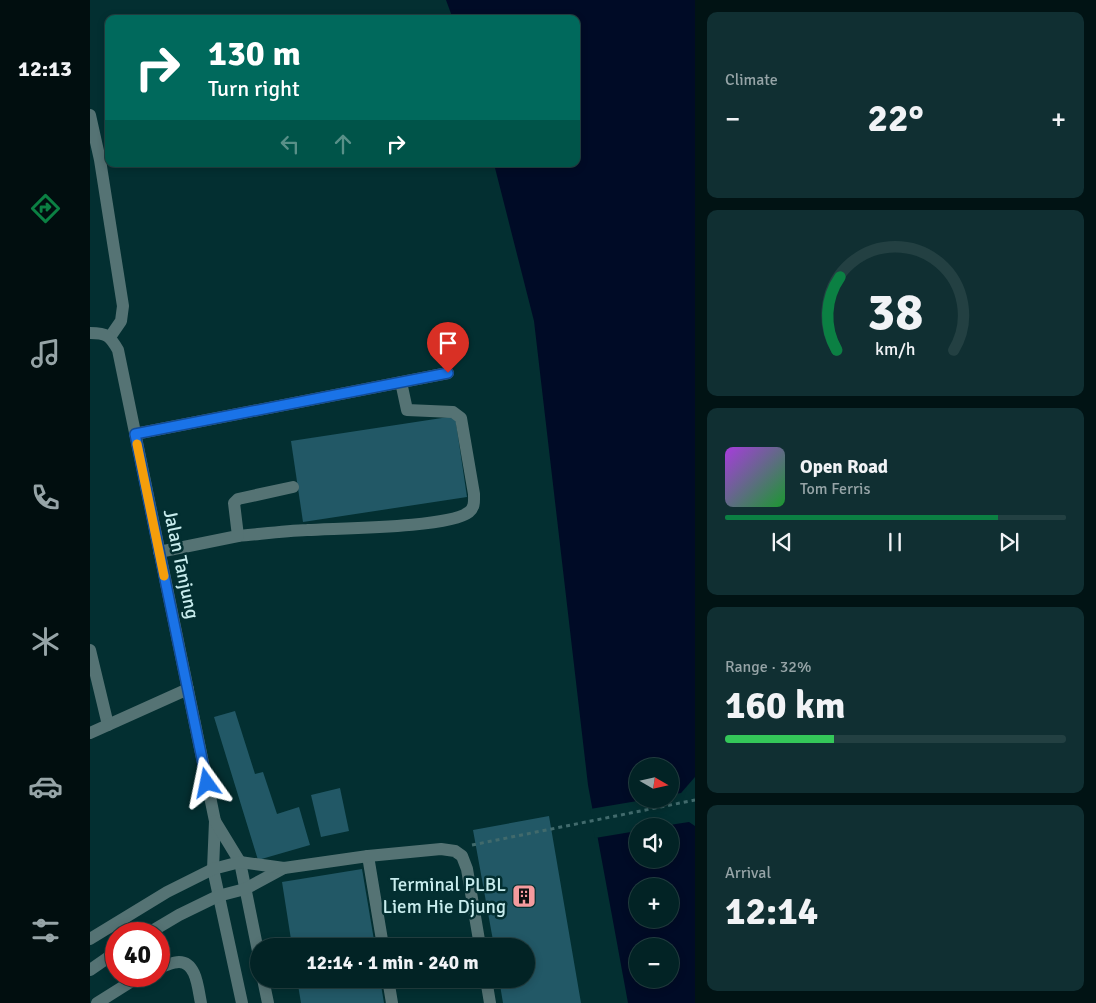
<!DOCTYPE html>
<meta charset="utf-8">
<style>
body{margin:0;font-family:Signika,sans-serif;background:#102f32;color:#f1f3f6;height:100vh;display:flex;flex-direction:column;font-size:19px;white-space:nowrap}
*{box-sizing:border-box;margin:0}
p{font-size:16px;color:#96a4a7}
.icon{flex:none;width:28px;height:28px;fill:none;stroke:currentColor;stroke-width:2;stroke-linecap:round;stroke-linejoin:round}
.map{position:relative;flex:1;overflow:hidden}
.side{display:flex;flex-direction:column;gap:12px;padding:12px;background:#011314;width:401px}
.side>*{flex:none}
.banner{position:absolute;left:15px;top:15px;width:475px;height:152px;border-radius:10px;box-shadow:0 2px 8px #0003,0 0 0 1px #234042;background:#00695c;color:#fff;overflow:hidden}
.needle{width:32px;rotate:99deg}
.buttons{position:absolute;left:539px;top:758px;display:grid;gap:10px}
.buttons a{display:grid;place-items:center;width:50px;height:50px;border-radius:50%;background:#022325;box-shadow:0 2px 8px #0003,0 0 0 1px #234042;font-size:25px}
.speed{position:absolute;left:15px;top:922px;display:flex;gap:10px;font-size:25px;font-weight:700;text-align:center}
.speed>*{display:grid;place-content:center;width:65px;height:65px;border-radius:50%;background:#022325;box-shadow:0 2px 8px #0003,0 0 0 1px #234042;line-height:1}
.speed .limit{border:8px solid #d22;background:#fff;color:#111}
.pin{position:absolute;display:grid;place-items:center;width:42px;height:42px;color:#fff;margin:-51px -21px;border-radius:50% 50% 50% 0;rotate:-45deg;box-shadow:0 0 5px #0007}
.pin .icon{rotate:45deg}
.me{position:absolute;width:55px;margin:-28px;rotate:348deg;stroke-linejoin:round;filter:drop-shadow(0 0 4px #0008)}
.turn{display:flex;align-items:center;gap:18px;height:105px;padding:0 20px;font-size:22px}
.turn .icon{width:65px;height:65px;stroke-width:2.5}
.turn b{display:block;font-size:35px;line-height:42px}
.lanes{display:flex;align-items:center;height:48px;padding:0 20px;background:#0003;justify-content:center;gap:25px;direction:ltr}
.lanes .off{opacity:.35}
.big{font-size:38px;font-weight:700;line-height:1.1}
.side .widget{flex:1;display:flex;flex-direction:column;justify-content:center;gap:8px;min-width:0;padding:0 18px;border-radius:10px;background:#102f32}
.side .dial{align-items:center;gap:0}
.dial svg{height:130px;overflow:visible;fill:none;stroke:#234042;stroke-width:7;stroke-linecap:round;text-anchor:middle}
.dial text{fill:#f1f3f6;stroke:none}
.song{display:flex;align-items:center;gap:15px}
.cover{width:60px;height:60px;border-radius:8px;background:linear-gradient(135deg,hsl(280 70% 55%),hsl(130 70% 35%))}
.played{height:5px;border-radius:2px;background:linear-gradient(90deg,#0b8043 80%,#234042 80%)}
.keys{display:flex;justify-content:space-around;direction:ltr}
.heat{display:flex;justify-content:space-between;align-items:center;font-size:28px;direction:ltr}
.charge{height:8px;border-radius:4px;background:linear-gradient(90deg,#34c759 32%,#234042 0)}
.trip{position:absolute;left:160px;top:938px;width:285px;height:50px;border-radius:25px;background:#022325;box-shadow:0 2px 8px #0003,0 0 0 1px #234042;font-weight:700;line-height:50px;text-align:center}
main{display:flex;flex:1;min-height:0}
.menu{display:flex;flex-direction:column;width:90px;justify-content:space-around;align-items:center;background:#010e0f;color:#96a4a7}
.menu .icon{width:35px;height:35px}
.menu .active{color:#0b8043}
.menu b{font-size:22px;color:#f1f3f6}
.map>svg:first-child{display:block}
</style>
<main>
<nav class="menu">
<b>12:13</b>
<svg class="icon active" aria-label="directions" viewBox="0 0 24 24"><path d="M12 3l9 9-9 9-9-9zM9 14v-3h6M13 9l2 2-2 2"/></svg>
<svg class="icon" aria-label="music" viewBox="0 0 24 24"><path d="M9 18V5l10-2v13"/><circle cx="6" cy="18" r="3"/><circle cx="16" cy="16" r="3"/></svg>
<svg class="icon" aria-label="phone" viewBox="0 0 24 24"><path d="M5 4h4l2 5-3 2q2 4 5 5l2-3 5 2v4C11 20 4 13 5 4z"/></svg>
<svg class="icon" aria-label="climate" viewBox="0 0 24 24"><path d="M12 3v18M4 7l16 10M4 17L20 7"/></svg>
<svg class="icon" aria-label="car" viewBox="0 0 24 24"><path d="M5 17H2v-5l4-1 3-4h7l3 4 3 1v5h-3M9 17h6M6 11h13"/><circle cx="7" cy="17" r="2"/><circle cx="17" cy="17" r="2"/></svg>
<svg class="icon" aria-label="filters" viewBox="0 0 24 24"><path d="M4 7h16M4 17h16"/><circle cx="9" cy="7" r="2"/><circle cx="15" cy="17" r="2"/></svg>
</nav>
<div class="map">
<svg width="605" height="1003" viewBox="0 0 605 1003">
<rect width="100%" height="100%" fill="#032f31"/>
<!-- water -->
<path fill="#000b26" fill-rule="evenodd" d="M356,0H605V1003H538L498,785L444,321L404,164H486V19H363ZM548,766H580V799H548ZM548,826H580V859H548ZM548,886H580V919H548ZM548,946H580V979H548Z"/>
<!-- pier -->
<path fill="#032f31" d="M605,777V826L599,822L573,826H548L547,831L505,838L500,809L559,799H580V795L591,793Z"/>
<!-- building -->
<g fill="#225866">
<path d="M365,416L377,497L213,522L201,441Z"/>
<path d="M145,711L165,774L173,772L187,814L209,807L220,845L168,860L124,717Z"/>
<path d="M250,788L259,831L231,837L221,795Z"/>
<path d="M459,816L491,1003H413L409,979H436V946H404L383,830Z"/>
<path d="M272,869L285,946H202L192,882Z"/>
<path d="M207,979H290L294,1003H211Z"/>
</g>
<g fill="none" stroke-linecap="round" stroke-linejoin="round">
<!-- path -->
<path stroke="#416a6c" stroke-width="3" stroke-dasharray="4 4" stroke-linecap="butt" d="M382,845L605,800"/>
<!-- minor -->
<g stroke="#557374" stroke-width="12">
<path d="M0,115L10,160L33,306L31,321L20,337"/>
<path d="M0,333C17,333 20,336 28,350L125,821L123,869L152,1003"/>
<path d="M45,434L358,373"/>
<path d="M148,536C171,534 194,531 217,530C247,528 359,528 379,512C385,507 384,501 384,494L371,418L363,412L317,410L311,382"/>
<path d="M69,552L148,536L144,503L148,499L203,487"/>
<path d="M0,650L18,725"/>
<path d="M0,733L98,689"/>
<path d="M125,821L150,862L169,956"/>
<path d="M278,856L293,946"/>
<path d="M57,934L89,915L128,896L155,889L194,868"/>
<path d="M0,939L77,892L123,869L150,862L194,868L278,856L351,849L365,851L372,856L377,869L390,946"/>
<path d="M69,967C75,966 83,962 89,962C107,962 108,990 111,1003"/>
<path d="M0,970L26,952"/>
<path d="M173,979L178,1003"/>
<path d="M298,979L302,1003"/>
<path d="M396,979L400,1003"/>
<path d="M7,1003L50,976"/>
</g>
</g>
<g fill="none" stroke-linecap="round" stroke-linejoin="round">
<!-- route casing -->
<g stroke="#114b97" stroke-width="12">
<path id="route" d="M117,783L45,434L358,373"/>
</g>
<!-- route -->
<use href="#route" stroke="#1a73e8" stroke-width="9"/>
<!-- slow -->
<path stroke="#f59e0b" stroke-width="9" d="M47,444L74,576"/>
</g>
<!-- icons -->
<defs>
<g id="building-square" transform="scale(1.25)"><rect x="-9" y="-9" width="18" height="18" rx="4" fill="#f59b9e" stroke="#032f31"/><path d="M-4-6H4V6H1V3H-1V6H-4ZM-2.5-4.3h1.7v1.8h-1.7ZM.8-4.3h1.7v1.8H.8ZM-2.5-1h1.7V.8h-1.7ZM.8-1h1.7V.8H.8Z" fill="#111"/></g>
</defs>
<g fill-rule="evenodd">
<use href="#building-square" x="434" y="896"/>
</g>
<g text-anchor="middle" dominant-baseline="central" stroke-width="5" stroke-linejoin="round" paint-order="stroke">
<!-- street labels -->
<g font-size="19" fill="#c8eced" stroke="#032f31">
<text transform="translate(91 564) rotate(78)">Jalan Tanjung</text>
</g>
<!-- poi labels -->
<g font-size="19" fill="#c8eced" stroke="#032f31" text-anchor="end">
<text x="416" y="885">Terminal PLBL<tspan x="416" dy="22">Liem Hie Djung</tspan></text>
</g>
</g>
</svg>
<div class="buttons">
<a><svg class="needle" viewBox="-14 -14 28 28"><path d="M0-13l5 13h-10z" fill="#e53935"/><path d="M0 13l5-13h-10z" fill="#96a4a7"/></svg></a>
<a><svg class="icon" aria-label="sound" viewBox="0 0 24 24"><path d="M4 9h4l5-4v14l-5-4H4zM17 9q2 3 0 6"/></svg></a>
<a>+</a>
<a>−</a>
</div>
<div class="speed"><div class="limit">40</div></div>
<div class="pin" style="left:358px;top:373px;background:#d93025"><svg class="icon" aria-label="arrive" viewBox="0 0 24 24"><path d="M6 21V4h12l-3 4 3 4H6"/></svg></div>
<svg class="me" style="left:117px;top:783px" viewBox="-20 -20 40 40"><path d="M0-17L14 15 0 8-14 15z" fill="#1a73e8" stroke="#fff" stroke-width="4"/></svg>
<div class="trip">12:14 · 1 min · 240 m</div>
<div class="banner">
<div class="turn"><svg class="icon" aria-label="right" viewBox="0 0 24 24"><path d="M7 20v-9h11M14 6l5 5-5 5"/></svg><div><b>130 m</b>Turn right</div></div>
<div class="lanes"><svg class="icon off" aria-label="left" viewBox="0 0 24 24"><path d="M17 20v-9H6M10 6l-5 5 5 5"/></svg><svg class="icon off" aria-label="ahead" viewBox="0 0 24 24"><path d="M12 20V5M6 11l6-6 6 6"/></svg><svg class="icon" aria-label="right" viewBox="0 0 24 24"><path d="M7 20v-9h11M14 6l5 5-5 5"/></svg></div>
</div>
</div>
<section class="side">
<div class="widget"><p>Climate</p>
<div class="heat"><a>−</a><b class="big">22°</b><a>+</a></div>
</div>
<div class="widget dial"><svg viewBox="0 0 100 80">
<path d="M14 69A42 42 0 1 1 86 69"/>
<path d="M14 69A42 42 0 0 1 16 24" stroke="#0b8043"/>
<text x="50" y="56" font-size="32" font-weight="700">38</text>
<text x="50" y="72" font-size="11">km/h</text>
</svg></div>
<div class="widget">
<div class="song"><i class="cover"></i><div><b>Open Road</b><p>Tom Ferris</p></div></div>
<div class="played"></div>
<div class="keys"><svg class="icon" aria-label="previous" viewBox="0 0 24 24"><path d="M18 5L8 12l10 7zM5 5v14"/></svg><svg class="icon" aria-label="pause" viewBox="0 0 24 24"><path d="M8 5v14M16 5v14"/></svg><svg class="icon" aria-label="next" viewBox="0 0 24 24"><path d="M6 5l10 7-10 7zM19 5v14"/></svg></div>
</div>
<div class="widget"><p>Range · 32%</p><b class="big">160 km</b><div class="charge"></div></div>
<div class="widget"><p>Arrival</p><b class="big">12:14</b></div>
</section>
</main>
